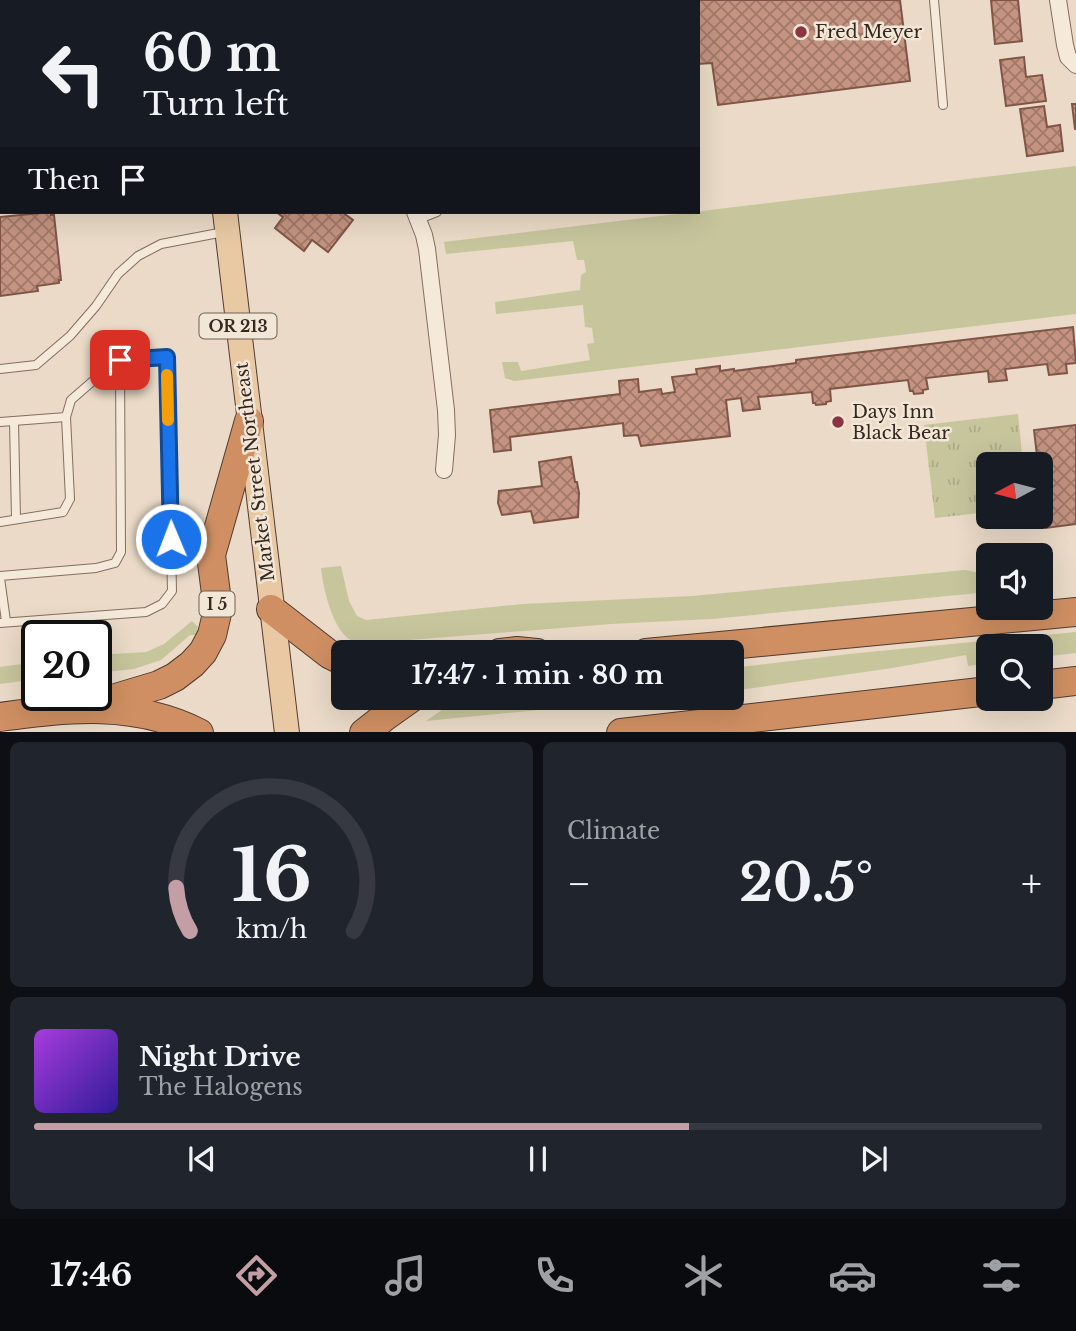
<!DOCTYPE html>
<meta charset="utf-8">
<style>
body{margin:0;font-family:"Libre Baskerville",serif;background:#20242c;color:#f1f3f6;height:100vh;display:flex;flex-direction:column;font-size:26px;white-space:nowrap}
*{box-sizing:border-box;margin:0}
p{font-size:23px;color:#9ea1a6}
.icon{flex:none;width:38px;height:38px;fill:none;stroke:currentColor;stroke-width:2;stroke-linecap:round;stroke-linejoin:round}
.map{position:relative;height:732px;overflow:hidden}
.details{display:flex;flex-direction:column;gap:10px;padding:10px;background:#0d0f14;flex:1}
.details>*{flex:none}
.banner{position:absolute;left:0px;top:0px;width:700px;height:214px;box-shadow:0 7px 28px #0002;background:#171b24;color:#f1f3f6;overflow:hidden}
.needle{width:46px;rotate:263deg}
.fabs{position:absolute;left:976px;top:452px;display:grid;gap:14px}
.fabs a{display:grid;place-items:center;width:77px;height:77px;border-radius:10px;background:#171b24;box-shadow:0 7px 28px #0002;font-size:35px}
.speed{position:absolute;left:21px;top:620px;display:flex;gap:14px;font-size:35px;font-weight:700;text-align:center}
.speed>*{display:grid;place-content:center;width:91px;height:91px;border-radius:50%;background:#171b24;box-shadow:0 7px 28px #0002;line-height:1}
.speed .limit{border:4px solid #111;border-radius:10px;background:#fff;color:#111}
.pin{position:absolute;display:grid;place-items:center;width:60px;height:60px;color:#fff;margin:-30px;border-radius:14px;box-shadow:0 4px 10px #0006}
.me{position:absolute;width:77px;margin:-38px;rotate:359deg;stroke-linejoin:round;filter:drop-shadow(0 0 5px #0008)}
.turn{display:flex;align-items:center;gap:24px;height:147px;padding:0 28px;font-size:32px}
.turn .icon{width:91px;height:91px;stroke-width:2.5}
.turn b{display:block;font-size:49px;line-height:60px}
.then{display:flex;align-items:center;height:66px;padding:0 28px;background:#0003;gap:14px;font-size:26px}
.big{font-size:52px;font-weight:800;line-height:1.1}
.details .widget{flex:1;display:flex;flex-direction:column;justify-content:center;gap:10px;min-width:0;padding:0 24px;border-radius:10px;background:#20242c}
.details .dial{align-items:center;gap:0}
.dial svg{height:182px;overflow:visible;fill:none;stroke:#363941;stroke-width:7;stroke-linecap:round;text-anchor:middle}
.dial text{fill:#f1f3f6;stroke:none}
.song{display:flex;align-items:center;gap:21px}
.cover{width:84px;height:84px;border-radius:10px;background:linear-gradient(135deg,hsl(280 70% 55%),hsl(250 70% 35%))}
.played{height:7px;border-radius:4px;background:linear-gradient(90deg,#c49ea5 65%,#363941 65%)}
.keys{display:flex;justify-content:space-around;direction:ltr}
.heat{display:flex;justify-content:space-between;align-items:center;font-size:38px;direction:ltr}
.details .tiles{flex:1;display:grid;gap:10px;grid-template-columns:1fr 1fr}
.widget:last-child{grid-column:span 2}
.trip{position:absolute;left:331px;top:640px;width:413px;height:70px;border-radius:10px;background:#171b24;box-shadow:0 7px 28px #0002;font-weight:800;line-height:70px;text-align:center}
.menu{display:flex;height:112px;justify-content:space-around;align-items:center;background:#090b0e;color:#9ea1a6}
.menu .icon{width:49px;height:49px}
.menu .selected{color:#c49ea5}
.menu b{font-size:32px;color:#f1f3f6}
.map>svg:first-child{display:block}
</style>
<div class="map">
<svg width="1076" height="733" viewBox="0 0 1076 733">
<defs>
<pattern id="park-tufts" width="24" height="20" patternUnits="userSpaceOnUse" patternTransform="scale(1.75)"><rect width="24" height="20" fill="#c7c59c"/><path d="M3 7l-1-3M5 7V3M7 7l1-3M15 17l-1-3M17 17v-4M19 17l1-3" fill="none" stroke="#aca986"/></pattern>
<pattern id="building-cross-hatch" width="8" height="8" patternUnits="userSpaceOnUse" patternTransform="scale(1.75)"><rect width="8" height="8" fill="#c49381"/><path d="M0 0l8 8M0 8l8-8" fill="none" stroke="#a07869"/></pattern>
</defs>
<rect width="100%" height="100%" fill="#eadac7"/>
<!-- grass -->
<g fill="#c7c59c">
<path d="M1076,166V314L514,381L505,378L502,362H518L521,371L590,360L587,344L594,343L592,328L585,327L583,305L496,314L495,302L580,290L581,275L586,272L584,260H577L573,241L446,254L444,242Z"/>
<path d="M341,566L349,601L357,616L366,620L523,604L692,596L965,570L976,572L981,577V589L978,593L712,619L611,624L371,643C364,642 355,643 349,639C332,627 323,588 321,568Z"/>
<path d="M192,621L199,628L197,635H190L161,660L134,669L96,673V655L146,652L164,644Z"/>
<path d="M1076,632V653L1041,657V646H989V663L968,666L966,655L892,668L732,691V668L849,654Z"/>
<path d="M37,662V679L0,684V667Z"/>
<path d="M466,698H659L630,701L625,699L621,702L426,721L446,707Z"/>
</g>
<!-- park -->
<path fill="url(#park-tufts)" d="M1018,414L1023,464H989V512L935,518L924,425Z"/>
<!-- building -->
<g fill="url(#building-cross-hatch)" stroke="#805547" stroke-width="2">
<rect x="22" y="0" width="65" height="2"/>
<rect x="274" y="0" width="68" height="2"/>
<path d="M623,0H900L910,81L718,105L712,63L698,64V2H623Z"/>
<path d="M991,0H1018L1022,41L995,44Z"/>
<path d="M1024,57L1026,77L1042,75L1046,101L1006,106L1000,60Z"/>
<path d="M1072,104H1076V129H1075Z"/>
<path d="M1044,106L1047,127L1060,125L1063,151L1027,156L1020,109Z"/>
<path d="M51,212V215H54L61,280H59V283L37,286L38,291L0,296V217Z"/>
<path d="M276,212H342L353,220L328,252L312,240L304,251L275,228L283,217Z"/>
<path d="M1073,327L1076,363L1066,364L1067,373L1049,375L1047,364L1005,369L1007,380L989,382L988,371L926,378L928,389L923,390V393L914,394L913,391H910L908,380L830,389L831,401L826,402V404L816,405L815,403H813L812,392L758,397L760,409L743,411L741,398L726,400L730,436L641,446L638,435L624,436L623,423L510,437L511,450L494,452L490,410L620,394L619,381L638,379L639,392L661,389L662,394L675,392L672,377L697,374L696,369L720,366V371L734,369V371L796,363V360Z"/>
<path d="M1076,425V524L1046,528L1041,488V464H1038L1034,430Z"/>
<path d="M571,457L575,482H577L579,493L578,517L534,523L531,511L502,515L498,503L499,491L542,486L539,462Z"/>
</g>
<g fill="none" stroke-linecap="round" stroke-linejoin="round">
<!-- service casing -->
<g stroke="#846d5f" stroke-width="10">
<g id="service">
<path d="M120,0L121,2"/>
<path d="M435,0V2"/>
<path d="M586,0V2"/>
<path d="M934,0L943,105"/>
<path d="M263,2L265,0"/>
<path d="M0,60L2,59"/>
<path d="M419,219L437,212"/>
<path d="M0,369L36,365L70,336L96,306L118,274L138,256L161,244L224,232"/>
<path d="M14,421L16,519"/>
<path d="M0,422L66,417L71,400L117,360L167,357L172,591L162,604L146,612L0,623"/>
<path d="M0,522L63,512L70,499L66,417"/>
<path d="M0,576L96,568L115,563L121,552L120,360"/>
<path d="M0,578L6,621"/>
</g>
</g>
<!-- minor casing -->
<g stroke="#846d5f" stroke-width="18">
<g id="minor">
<path d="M1058,0L1065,45L1068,57L1076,65"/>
<path d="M415,212L424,235L427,249L446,410L447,435L444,470"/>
</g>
</g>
<!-- primary casing -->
<g stroke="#523c32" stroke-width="26">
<g id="primary">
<path d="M201,0V2"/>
<path d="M225,212L287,733"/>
</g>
</g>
<!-- motorway casing -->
<g stroke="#523c32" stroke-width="30">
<g id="motorway">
<path d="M271,609L329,654L343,661"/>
<path d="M500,653L517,651L537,653"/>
<path d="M646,653L1076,612"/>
<path d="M1041,685L1076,681"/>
<path d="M79,709L159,685L175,677L192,664L203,652L212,635L218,609L211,555L249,421"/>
<path d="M0,717C68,708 135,700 199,733"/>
<path d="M364,733L387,715L411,698"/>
<path d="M621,733L989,691"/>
</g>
</g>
<!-- service -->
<use href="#service" stroke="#f5e9da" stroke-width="8"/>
<!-- minor -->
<use href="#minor" stroke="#f5e9da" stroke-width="16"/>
<!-- primary -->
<use href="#primary" stroke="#e8c9a4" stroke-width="24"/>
<!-- motorway -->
<use href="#motorway" stroke="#cf8f62" stroke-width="28"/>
</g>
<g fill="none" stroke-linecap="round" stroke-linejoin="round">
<!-- route casing -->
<g stroke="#114b97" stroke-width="18">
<path id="route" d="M120,360L167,357L171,539"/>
</g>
<!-- route -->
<use href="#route" stroke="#1a73e8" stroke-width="12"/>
<!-- slow -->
<path stroke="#f59e0b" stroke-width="12" d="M167,375L168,420"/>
</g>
<!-- markers -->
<g fill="#8c3542" stroke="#f2e6d6" stroke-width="2.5">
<circle cx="801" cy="32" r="7"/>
<circle cx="838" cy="422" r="7"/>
</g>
<g text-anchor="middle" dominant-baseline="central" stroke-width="5" stroke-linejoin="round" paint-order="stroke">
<!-- shield labels -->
<g fill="#f2e6d6" stroke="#6e6157" stroke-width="2">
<rect x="199.5" y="313.5" width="77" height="25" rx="5"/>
<rect x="199.5" y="591.5" width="35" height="25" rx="5"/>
</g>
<g font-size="16" font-weight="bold" fill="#352821">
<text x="238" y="326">OR 213</text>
<text x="217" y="604">I 5</text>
</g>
<!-- poi labels -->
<g font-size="18" fill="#352821" stroke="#f2e6d6" text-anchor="start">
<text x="815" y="32">Fred Meyer</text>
<text x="852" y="412">Days Inn<tspan x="852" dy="21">Black Bear</tspan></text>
</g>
<!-- street labels -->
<g font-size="18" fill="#352821" stroke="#f2e6d6">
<text transform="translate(255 472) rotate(-97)">Market Street Northeast</text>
</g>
</g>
</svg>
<div class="fabs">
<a><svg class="needle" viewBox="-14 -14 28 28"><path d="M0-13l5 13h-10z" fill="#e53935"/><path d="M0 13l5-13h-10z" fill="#9ea1a6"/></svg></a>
<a><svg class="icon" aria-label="sound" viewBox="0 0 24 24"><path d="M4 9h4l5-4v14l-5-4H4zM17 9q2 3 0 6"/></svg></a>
<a><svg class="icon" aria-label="search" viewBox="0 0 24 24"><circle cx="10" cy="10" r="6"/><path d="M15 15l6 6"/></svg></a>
</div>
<div class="speed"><div class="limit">20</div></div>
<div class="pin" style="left:120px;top:360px;background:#d93025"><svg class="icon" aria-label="arrive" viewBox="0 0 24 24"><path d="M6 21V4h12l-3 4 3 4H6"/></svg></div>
<svg class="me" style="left:171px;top:539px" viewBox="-20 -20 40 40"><circle r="17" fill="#1a73e8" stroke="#fff" stroke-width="3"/><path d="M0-11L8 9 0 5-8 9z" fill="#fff"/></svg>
<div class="trip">17:47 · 1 min · 80 m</div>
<div class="banner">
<div class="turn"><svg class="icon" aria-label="left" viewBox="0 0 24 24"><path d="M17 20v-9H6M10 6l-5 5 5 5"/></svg><div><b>60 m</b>Turn left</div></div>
<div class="then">Then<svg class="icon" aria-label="arrive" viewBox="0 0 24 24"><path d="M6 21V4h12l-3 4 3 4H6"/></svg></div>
</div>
</div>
<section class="details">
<div class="tiles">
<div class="widget dial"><svg viewBox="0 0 100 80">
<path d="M14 69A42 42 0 1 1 86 69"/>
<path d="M14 69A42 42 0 0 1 8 50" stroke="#c49ea5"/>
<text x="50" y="56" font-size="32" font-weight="700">16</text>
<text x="50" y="72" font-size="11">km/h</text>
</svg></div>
<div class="widget"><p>Climate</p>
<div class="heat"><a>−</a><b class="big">20.5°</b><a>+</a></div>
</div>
<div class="widget">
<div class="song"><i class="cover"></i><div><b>Night Drive</b><p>The Halogens</p></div></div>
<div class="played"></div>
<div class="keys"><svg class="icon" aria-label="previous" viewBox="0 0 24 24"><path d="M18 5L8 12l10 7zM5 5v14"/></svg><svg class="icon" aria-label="pause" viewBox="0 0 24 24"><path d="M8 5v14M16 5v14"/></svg><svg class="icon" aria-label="next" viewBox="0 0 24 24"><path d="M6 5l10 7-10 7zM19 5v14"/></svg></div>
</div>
</div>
</section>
<nav class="menu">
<b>17:46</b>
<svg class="icon selected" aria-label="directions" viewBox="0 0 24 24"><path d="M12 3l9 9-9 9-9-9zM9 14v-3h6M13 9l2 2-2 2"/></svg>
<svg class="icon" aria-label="music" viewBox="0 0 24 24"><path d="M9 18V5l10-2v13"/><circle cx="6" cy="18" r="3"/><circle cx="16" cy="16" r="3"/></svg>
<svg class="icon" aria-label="phone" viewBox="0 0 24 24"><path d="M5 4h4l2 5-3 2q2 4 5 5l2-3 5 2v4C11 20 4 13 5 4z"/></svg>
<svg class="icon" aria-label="climate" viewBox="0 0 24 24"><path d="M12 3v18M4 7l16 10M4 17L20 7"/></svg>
<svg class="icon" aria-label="car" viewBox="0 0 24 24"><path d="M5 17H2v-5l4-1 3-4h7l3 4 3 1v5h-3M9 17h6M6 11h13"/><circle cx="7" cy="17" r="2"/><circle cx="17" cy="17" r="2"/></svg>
<svg class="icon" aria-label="filters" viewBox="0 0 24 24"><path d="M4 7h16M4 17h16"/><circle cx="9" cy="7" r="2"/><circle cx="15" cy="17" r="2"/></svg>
</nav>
